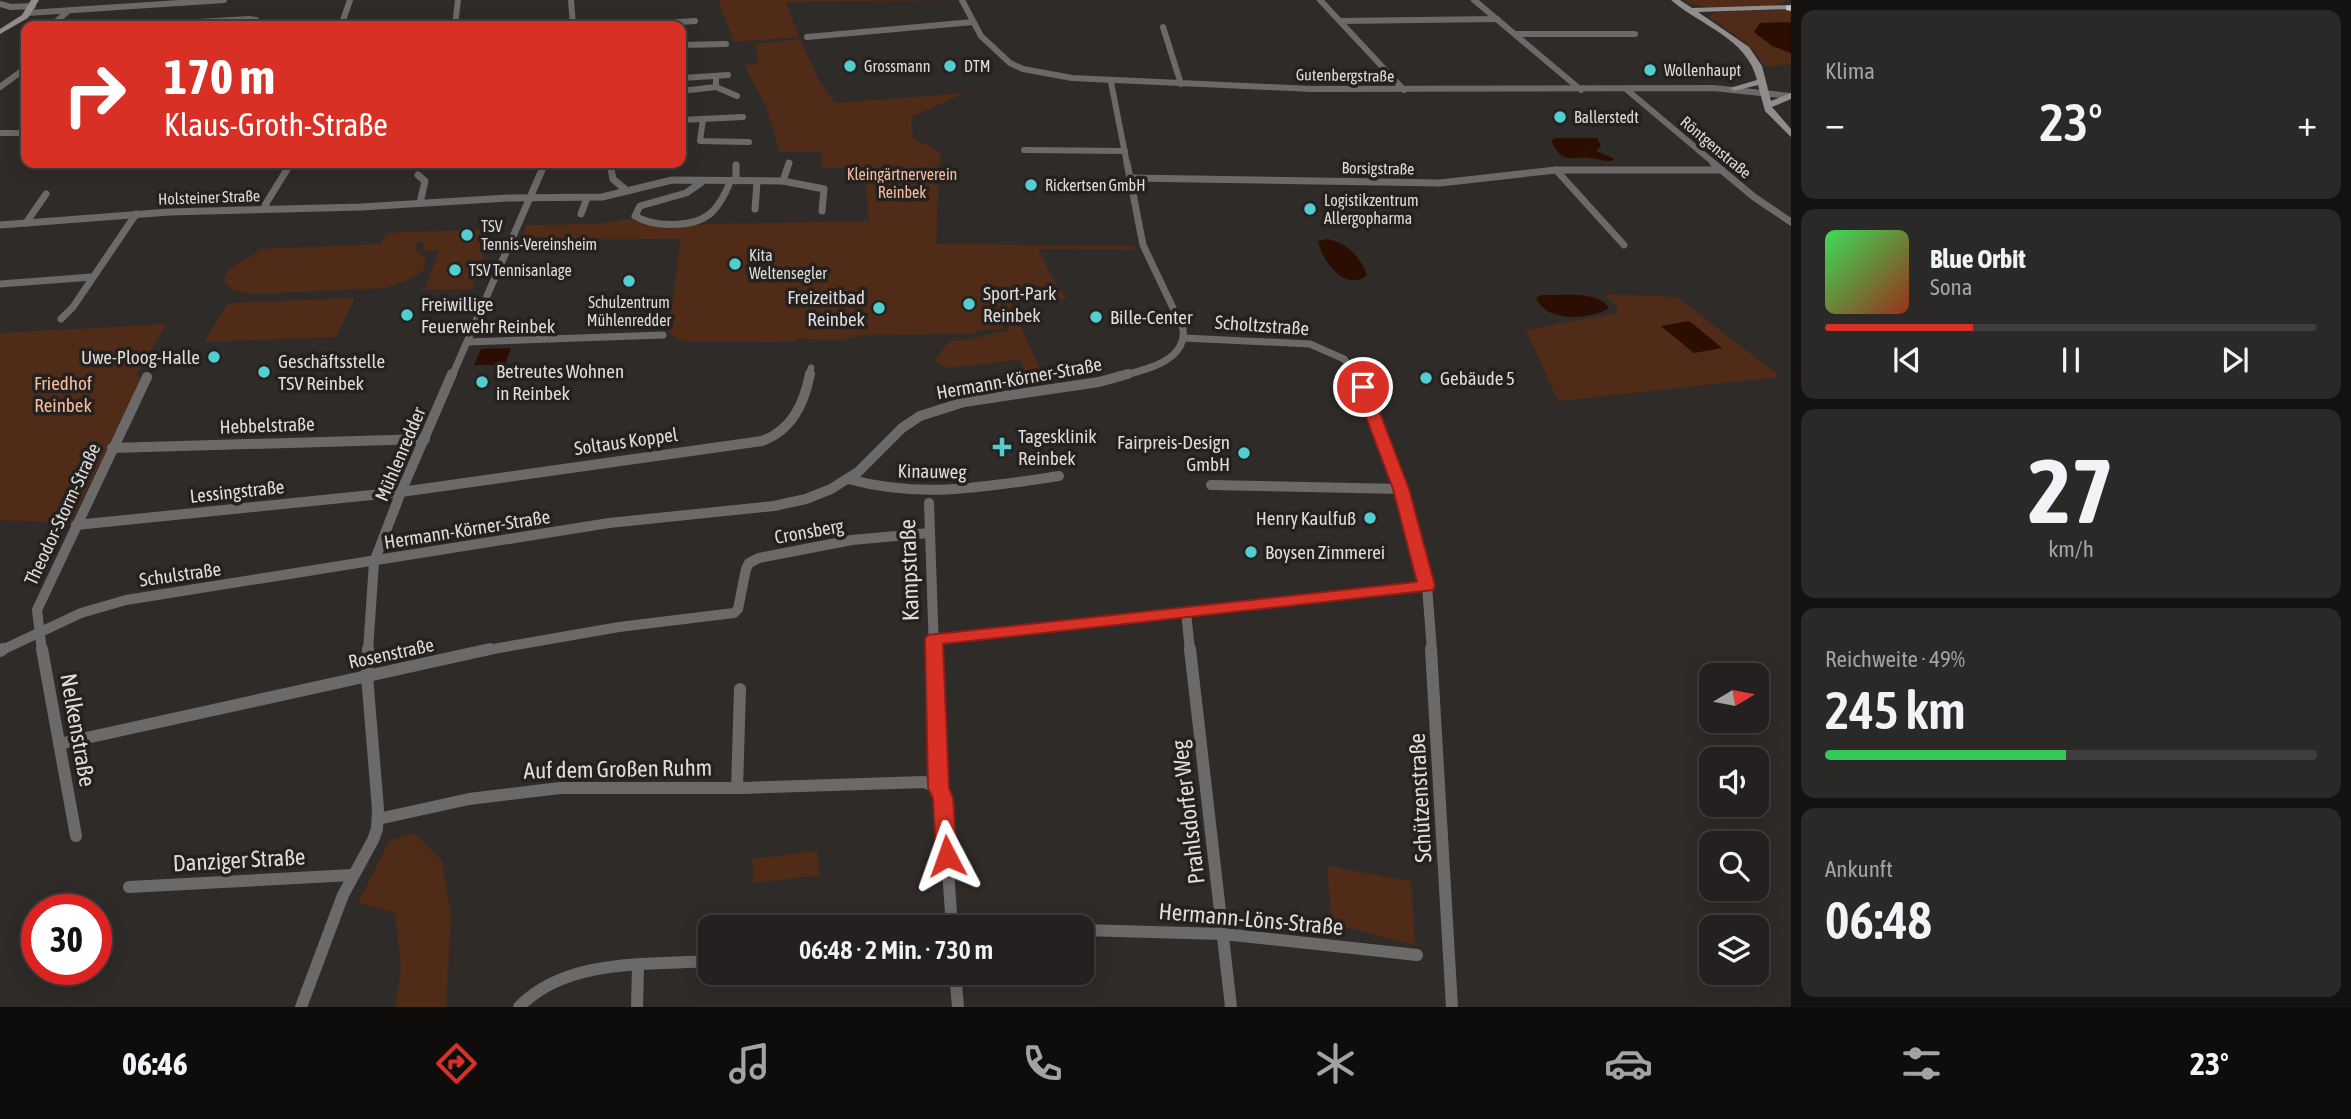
<!DOCTYPE html>
<html lang="de">
<meta charset="utf-8">
<style>
body{margin:0;font-family:"Asap Condensed",sans-serif;background:#2b2828;color:#f1f3f6;height:100vh;display:flex;flex-direction:column;font-size:26px;white-space:nowrap}
*{box-sizing:border-box;margin:0}
p{font-size:23px;color:#a3a3a4}
.icon{flex:none;width:38px;height:38px;fill:none;stroke:currentColor;stroke-width:2;stroke-linecap:round;stroke-linejoin:round}
.map{position:relative;flex:1;overflow:hidden}
.panel{display:flex;flex-direction:column;gap:10px;padding:10px;background:#131211;width:560px}
.panel>*{flex:none}
.banner{position:absolute;left:21px;top:21px;width:665px;height:147px;border-radius:14px;box-shadow:0 4px 18px #0003,0 0 0 2px #403e3d;background:#d93025;color:#fff;overflow:hidden}
.needle{width:46px;rotate:80deg}
.buttons{position:absolute;left:1699px;top:663px;display:grid;gap:14px}
.buttons a{display:grid;place-items:center;width:70px;height:70px;border-radius:14px;background:#23201f;box-shadow:0 4px 18px #0003,0 0 0 2px #403e3d;font-size:35px}
.speed{position:absolute;left:21px;top:894px;display:flex;gap:14px;font-size:35px;font-weight:700;text-align:center}
.speed>*{display:grid;place-content:center;width:91px;height:91px;border-radius:50%;background:#23201f;box-shadow:0 4px 18px #0003,0 0 0 2px #403e3d;line-height:1}
.speed .limit{border:10px solid #d22;background:#fff;color:#111}
.pin{position:absolute;display:grid;place-items:center;width:60px;height:60px;color:#fff;margin:-30px;border:4px solid #fff;border-radius:50%;box-shadow:0 2px 7px #0007}
.me{position:absolute;width:77px;margin:-38px;rotate:356deg;stroke-linejoin:round;filter:drop-shadow(0 0 5px #0008)}
.turn{display:flex;align-items:center;gap:24px;height:147px;padding:0 28px;font-size:32px}
.turn .icon{width:91px;height:91px;stroke-width:2.5}
.turn b{display:block;font-size:49px;line-height:60px}
.big{font-size:52px;font-weight:600;line-height:1.1}
.panel .tile{flex:1;display:flex;flex-direction:column;justify-content:center;gap:10px;min-width:0;padding:0 24px;border-radius:14px;background:#2b2828}
.panel .dial{align-items:center;gap:0}
.dial b{font-size:91px;line-height:1}
.song{display:flex;align-items:center;gap:21px}
.cover{width:84px;height:84px;border-radius:10px;background:linear-gradient(135deg,hsl(130 70% 55%),hsl(10 70% 35%))}
.played{height:7px;border-radius:4px;background:linear-gradient(90deg,#d93025 30%,#403e3d 30%)}
.keys{display:flex;justify-content:space-around;direction:ltr}
.heat{display:flex;justify-content:space-between;align-items:center;font-size:38px;direction:ltr}
.charge{height:10px;border-radius:5px;background:linear-gradient(90deg,#34c759 49%,#403e3d 0)}
.trip{position:absolute;left:698px;top:915px;width:396px;height:70px;border-radius:14px;background:#23201f;box-shadow:0 4px 18px #0003,0 0 0 2px #403e3d;font-weight:600;line-height:70px;text-align:center}
.dock{display:flex;height:112px;justify-content:space-around;align-items:center;background:#0e0d0c;color:#a3a3a4}
.dock .icon{width:49px;height:49px}
.dock .on{color:#d93025}
.dock b{font-size:32px;color:#f1f3f6}
main{display:flex;flex:1;min-height:0}
.map>svg:first-child{display:block}
</style>
<main>
<div class="map">
<svg width="1791" height="1007" viewBox="0 0 1791 1007">
<rect width="100%" height="100%" fill="#2f2b29"/>
<!-- green -->
<g fill="#502b17">
<path d="M718,0H953L786,2L799,37L734,42Z"/>
<path d="M1684,0H1786C1771,12 1701,11 1684,0Z"/>
<path d="M1791,10V22L1760,23L1786,53H1791V64L1765,67C1754,45 1729,31 1710,17L1712,14L1719,12Z"/>
<path d="M800,39L818,79L835,103L966,93L911,117L913,138L940,152L936,244L1133,246L1136,250L1039,249L1051,276L1066,299H1000L1003,329H981L973,334L863,335L842,340L799,339L795,342L682,341L668,333L681,239L520,240L527,225L596,224L628,219L654,225L869,221L865,167L821,168V152H780L765,104L744,65L758,64L756,44Z"/>
<path d="M493,229L472,289L425,290L439,250L423,251L424,242H418L415,249L426,258L423,271L406,281L386,288L254,294L233,290L224,281C227,260 250,263 259,249L381,244L386,233Z"/>
<path d="M1604,294L1677,297L1781,377L1558,401L1526,330L1618,313L1616,306Z"/>
<path d="M355,298L336,337L204,342L228,303Z"/>
<path d="M1010,301L1045,381L1031,382L1019,360L948,368L935,361C955,330 949,346 976,338C988,334 996,332 1009,332L1005,302Z"/>
<path d="M167,324L135,376L141,378L71,523L0,520V333Z"/>
<path d="M414,833L442,861L451,914L446,1007H395L401,969L395,913L358,903L389,841Z"/>
<path d="M817,851L820,875L754,883L752,859Z"/>
<path d="M1327,866L1411,881L1415,945C1386,940 1361,929 1332,925Z"/>
</g>
<!-- water -->
<g fill="#2b0e01">
<path d="M1791,22V53L1772,46L1754,32L1760,23Z"/>
<path d="M1555,138H1597L1601,146L1596,151L1615,159L1610,161C1604,161 1598,159 1592,158C1573,155 1564,167 1551,141Z"/>
<path d="M1328,239C1349,245 1359,255 1367,275C1345,293 1322,261 1318,241Z"/>
<path d="M1542,295C1561,296 1598,290 1609,308C1589,320 1547,323 1536,298Z"/>
<path d="M1689,321L1693,324L1722,348L1694,353L1661,326Z"/>
<path d="M511,348L505,365H474L481,349Z"/>
</g>
<g fill="none" stroke-linecap="round" stroke-linejoin="round">
<!-- street-far3 -->
<g stroke="#6c6a69" stroke-width="6">
<path d="M571,0L573,26"/>
<path d="M962,0L981,36L1010,63L1023,69L1072,78L1312,89L1713,88L1791,96"/>
<path d="M1320,0L1404,90"/>
<path d="M1474,0L1581,90"/>
<path d="M0,4L11,7L33,6"/>
<path d="M28,13L224,0"/>
<path d="M1340,21L1497,19"/>
<path d="M165,24L249,19L256,20L255,26"/>
<path d="M51,26L67,12"/>
<path d="M341,26L350,0"/>
<path d="M455,26L458,0"/>
<path d="M617,26L695,21"/>
<path d="M1163,27L1181,84"/>
<path d="M1515,34H1635"/>
<path d="M807,37L973,22"/>
<path d="M681,45L726,44"/>
<path d="M683,78L728,75"/>
<path d="M1111,82L1127,164"/>
<path d="M0,87L26,68"/>
<path d="M716,87L737,96"/>
<path d="M1626,89L1715,164"/>
<path d="M681,91L716,87V79"/>
<path d="M703,119L700,141L749,142"/>
<path d="M681,120L743,117"/>
<path d="M0,133H26"/>
<path d="M1024,150L1125,151"/>
</g>
<!-- street-far2 -->
<g stroke="#6c6a69" stroke-width="7">
<path d="M1713,163L1754,197L1791,222"/>
<path d="M736,165V181"/>
<path d="M611,169L613,179L627,191"/>
<path d="M1556,170L1624,245"/>
<path d="M418,175L425,181L420,203"/>
<path d="M1130,178L1440,183L1556,170H1722"/>
<path d="M783,181L789,163"/>
<path d="M702,182L686,193L640,206L635,216C655,228 697,228 713,211C721,203 726,192 730,182"/>
<path d="M268,209L265,205L291,163"/>
<path d="M755,209L757,182"/>
<path d="M581,214L587,198"/>
<path d="M26,223L46,194"/>
<path d="M0,225L170,212L361,207L508,198L602,197L672,180L783,181L824,189L822,211"/>
<path d="M0,284L92,277"/>
<path d="M61,319L73,307L136,214"/>
<path d="M1184,338L1310,344L1344,359L1357,376"/>
<path d="M468,342L663,335"/>
<path d="M452,376L545,163"/>
<path d="M809,376L811,368"/>
<path d="M1121,376C1145,370 1187,361 1183,329L1143,245L1127,163"/>
</g>
<!-- street-far1 -->
<g stroke="#6c6a69" stroke-width="10">
<path d="M1356,374L1401,489L1427,586L1432,651"/>
<path d="M112,448L425,439"/>
<path d="M848,479C921,499 986,487 1059,476"/>
<path d="M1211,485L1401,489"/>
<path d="M929,503L934,651"/>
<path d="M76,525L401,492L762,441C792,430 804,404 810,374"/>
<path d="M1186,612L1190,651"/>
<path d="M934,639L1427,586"/>
<path d="M0,651L81,613L126,600L609,523L774,506L806,499L831,489L858,472L902,428L920,416L964,402L1099,382L1128,374"/>
<path d="M42,651L37,610L147,377"/>
<path d="M368,651L374,562L401,492L452,374"/>
<path d="M482,651L619,627L734,613L738,609L746,569L749,563L759,558L852,540L929,533"/>
</g>
<!-- street -->
<g stroke="#6c6a69" stroke-width="12">
<path d="M42,649L76,836"/>
<path d="M934,649L939,788L943,798L952,928"/>
<path d="M1190,649L1231,1007"/>
<path d="M1431,649L1452,1007"/>
<path d="M0,651L3,649"/>
<path d="M59,744L490,649"/>
<path d="M737,788L740,689"/>
<path d="M378,819L469,799L560,788H743L924,782L939,788"/>
<path d="M129,887L352,875"/>
<path d="M1082,930L1223,934L1417,955"/>
<path d="M955,973L958,1007"/>
<path d="M301,1007L343,895L373,840L377,829L378,809L367,676L368,649"/>
<path d="M519,1007C566,958 647,965 710,961"/>
<path d="M637,1007L638,967"/>
</g>
<!-- secondary -->
<g fill="#918d8c" fill-rule="evenodd">
<path d="M31,0H39L28,18L0,34V29L22,15Z"/>
<path d="M1671,0H1680L1692,8L1791,5V9L1698,12L1749,47L1762,66L1771,101L1791,93V99L1772,107L1791,129V137L1765,111L1758,85L1734,91L1730,88L1757,80C1747,38 1701,26 1671,0Z"/>
</g>
<!-- highway -->
<path fill="#c6c1bf" fill-rule="evenodd" d="M1791,5V11L1786,10V6Z"/>
</g>
<!-- route -->
<path fill="#d93025" stroke="#8d1f18" stroke-width="2" d="M1363,383L1370,387L1409,489L1435,586L1433,590L943,644L949,788L953,798L957,856L954,862L947,865L939,862L936,856L933,798L928,788L925,639L928,635L1417,582L1393,489L1355,387Z"/>
<!-- markers -->
<g fill="#52cdd0" stroke="#25211f" stroke-width="2.5">
<circle cx="850" cy="66" r="7"/>
<circle cx="950" cy="66" r="7"/>
<circle cx="1650" cy="70" r="7"/>
<circle cx="1560" cy="117" r="7"/>
<circle cx="1031" cy="185" r="7"/>
<circle cx="1310" cy="209" r="7"/>
<circle cx="467" cy="235" r="7"/>
<circle cx="735" cy="264" r="7"/>
<circle cx="455" cy="270" r="7"/>
<circle cx="629" cy="281" r="7"/>
<circle cx="969" cy="304" r="7"/>
<circle cx="879" cy="308" r="7"/>
<circle cx="407" cy="315" r="7"/>
<circle cx="1096" cy="317" r="7"/>
<circle cx="214" cy="357" r="7"/>
<circle cx="264" cy="372" r="7"/>
<circle cx="1426" cy="378" r="7"/>
<circle cx="482" cy="382" r="7"/>
<path d="M998.5 436.5h7v7h7v7h-7v7h-7v-7h-7v-7h7z"/>
<circle cx="1244" cy="453" r="7"/>
<circle cx="1370" cy="518" r="7"/>
<circle cx="1251" cy="552" r="7"/>
</g>
<g text-anchor="middle" dominant-baseline="central" stroke-width="7" stroke-linejoin="round" paint-order="stroke">
<!-- far-poi labels -->
<g font-size="16" fill="#dfdcdb" stroke="#25211f" text-anchor="start">
<text x="864" y="66">Grossmann</text>
<text x="964" y="66">DTM</text>
<text x="1664" y="70">Wollenhaupt</text>
<text x="1574" y="117">Ballerstedt</text>
<text x="1045" y="185">Rickertsen GmbH</text>
<text x="1324" y="200">Logistikzentrum<tspan x="1324" dy="18">Allergopharma</tspan></text>
<text x="481" y="226">TSV<tspan x="481" dy="18">Tennis-Vereinsheim</tspan></text>
<text x="749" y="255">Kita<tspan x="749" dy="18">Weltensegler</tspan></text>
<text x="469" y="270">TSV Tennisanlage</text>
<text x="629" y="302" text-anchor="middle">Schulzentrum<tspan x="629" dy="18">Mühlenredder</tspan></text>
</g>
<!-- far-street labels -->
<g font-size="16" fill="#dfdcdb" stroke="#25211f">
<text transform="translate(1345 75) rotate(1)">Gutenbergstraße</text>
<text transform="translate(1716 147) rotate(40)">Röntgenstraße</text>
<text transform="translate(1378 168) rotate(1)">Borsigstraße</text>
<text transform="translate(209 197) rotate(-2)">Holsteiner Straße</text>
</g>
<!-- far-park labels -->
<g font-size="16" fill="#f7bc9f" stroke="#25211f">
<text x="902" y="174">Kleingärtnerverein<tspan x="902" dy="18">Reinbek</tspan></text>
</g>
<!-- poi labels -->
<g font-size="19" fill="#dfdcdb" stroke="#25211f" text-anchor="start">
<text x="983" y="293">Sport-Park<tspan x="983" dy="22">Reinbek</tspan></text>
<text x="865" y="297" text-anchor="end">Freizeitbad<tspan x="865" dy="22">Reinbek</tspan></text>
<text x="421" y="304">Freiwillige<tspan x="421" dy="22">Feuerwehr Reinbek</tspan></text>
<text x="1110" y="317">Bille-Center</text>
<text x="200" y="357" text-anchor="end">Uwe-Ploog-Halle</text>
<text x="278" y="361">Geschäftsstelle<tspan x="278" dy="22">TSV Reinbek</tspan></text>
<text x="496" y="371">Betreutes Wohnen<tspan x="496" dy="22">in Reinbek</tspan></text>
<text x="1440" y="378">Gebäude 5</text>
<text x="1018" y="436">Tagesklinik<tspan x="1018" dy="22">Reinbek</tspan></text>
<text x="1230" y="442" text-anchor="end">Fairpreis-Design<tspan x="1230" dy="22">GmbH</tspan></text>
<text x="1356" y="518" text-anchor="end">Henry Kaulfuß</text>
<text x="1265" y="552">Boysen Zimmerei</text>
</g>
<!-- street labels -->
<g font-size="19" fill="#dfdcdb" stroke="#25211f">
<text transform="translate(1262 325) rotate(4)">Scholtzstraße</text>
<text transform="translate(1019 378) rotate(-10)">Hermann-Körner-Straße</text>
<text transform="translate(267 425) rotate(-2)">Hebbelstraße</text>
<text transform="translate(626 441) rotate(-8)">Soltaus Koppel</text>
<text transform="translate(400 454) rotate(-67)">Mühlenredder</text>
<text transform="translate(932 471) rotate(1)">Kinauweg</text>
<text transform="translate(237 491) rotate(-6)">Lessingstraße</text>
<text transform="translate(62 514) rotate(-65)">Theodor-Storm-Straße</text>
<text transform="translate(467 529) rotate(-9)">Hermann-Körner-Straße</text>
<text transform="translate(809 531) rotate(-10)">Cronsberg</text>
<text transform="translate(180 574) rotate(-8)">Schulstraße</text>
<text transform="translate(391 653) rotate(-12)">Rosenstraße</text>
</g>
<!-- park labels -->
<g font-size="19" fill="#f7bc9f" stroke="#25211f">
<text x="63" y="383">Friedhof<tspan x="63" dy="22">Reinbek</tspan></text>
</g>
<!-- near-street labels -->
<g font-size="23" fill="#dfdcdb" stroke="#25211f">
<text transform="translate(909 570) rotate(-92)">Kampstraße</text>
<text transform="translate(78 730) rotate(80)">Nelkenstraße</text>
<text transform="translate(618 769) rotate(-1)">Auf dem Großen Ruhm</text>
<text transform="translate(1420 798) rotate(-93)">Schützenstraße</text>
<text transform="translate(1188 812) rotate(-97)">Prahlsdorfer Weg</text>
<text transform="translate(239 860) rotate(-3)">Danziger Straße</text>
<text transform="translate(1251 919) rotate(5)">Hermann-Löns-Straße</text>
</g>
</g>
</svg>
<div class="buttons">
<a><svg class="needle" viewBox="-14 -14 28 28"><path d="M0-13l5 13h-10z" fill="#e53935"/><path d="M0 13l5-13h-10z" fill="#a3a3a4"/></svg></a>
<a><svg class="icon" aria-label="sound" viewBox="0 0 24 24"><path d="M4 9h4l5-4v14l-5-4H4zM17 9q2 3 0 6"/></svg></a>
<a><svg class="icon" aria-label="search" viewBox="0 0 24 24"><circle cx="10" cy="10" r="6"/><path d="M15 15l6 6"/></svg></a>
<a><svg class="icon" aria-label="layers" viewBox="0 0 24 24"><path d="M12 4l9 5-9 5-9-5zM3 14l9 5 9-5"/></svg></a>
</div>
<div class="speed"><div class="limit">30</div></div>
<div class="pin" style="left:1363px;top:387px;background:#d93025"><svg class="icon" aria-label="arrive" viewBox="0 0 24 24"><path d="M6 21V4h12l-3 4 3 4H6"/></svg></div>
<svg class="me" style="left:947px;top:856px" viewBox="-20 -20 40 40"><path d="M0-17L14 15 0 8-14 15z" fill="#d93025" stroke="#fff" stroke-width="4"/></svg>
<div class="trip">06:48 · 2 Min. · 730 m</div>
<div class="banner">
<div class="turn"><svg class="icon" aria-label="right" viewBox="0 0 24 24"><path d="M7 20v-9h11M14 6l5 5-5 5"/></svg><div><b>170 m</b>Klaus-Groth-Straße</div></div>
</div>
</div>
<section class="panel">
<div class="tile"><p>Klima</p>
<div class="heat"><a>−</a><b class="big">23°</b><a>+</a></div>
</div>
<div class="tile">
<div class="song"><i class="cover"></i><div><b>Blue Orbit</b><p>Sona</p></div></div>
<div class="played"></div>
<div class="keys"><svg class="icon" aria-label="previous" viewBox="0 0 24 24"><path d="M18 5L8 12l10 7zM5 5v14"/></svg><svg class="icon" aria-label="pause" viewBox="0 0 24 24"><path d="M8 5v14M16 5v14"/></svg><svg class="icon" aria-label="next" viewBox="0 0 24 24"><path d="M6 5l10 7-10 7zM19 5v14"/></svg></div>
</div>
<div class="tile dial"><b>27</b><p>km/h</p></div>
<div class="tile"><p>Reichweite · 49%</p><b class="big">245 km</b><div class="charge"></div></div>
<div class="tile"><p>Ankunft</p><b class="big">06:48</b></div>
</section>
</main>
<nav class="dock">
<b>06:46</b>
<svg class="icon on" aria-label="directions" viewBox="0 0 24 24"><path d="M12 3l9 9-9 9-9-9zM9 14v-3h6M13 9l2 2-2 2"/></svg>
<svg class="icon" aria-label="music" viewBox="0 0 24 24"><path d="M9 18V5l10-2v13"/><circle cx="6" cy="18" r="3"/><circle cx="16" cy="16" r="3"/></svg>
<svg class="icon" aria-label="phone" viewBox="0 0 24 24"><path d="M5 4h4l2 5-3 2q2 4 5 5l2-3 5 2v4C11 20 4 13 5 4z"/></svg>
<svg class="icon" aria-label="climate" viewBox="0 0 24 24"><path d="M12 3v18M4 7l16 10M4 17L20 7"/></svg>
<svg class="icon" aria-label="car" viewBox="0 0 24 24"><path d="M5 17H2v-5l4-1 3-4h7l3 4 3 1v5h-3M9 17h6M6 11h13"/><circle cx="7" cy="17" r="2"/><circle cx="17" cy="17" r="2"/></svg>
<svg class="icon" aria-label="filters" viewBox="0 0 24 24"><path d="M4 7h16M4 17h16"/><circle cx="9" cy="7" r="2"/><circle cx="15" cy="17" r="2"/></svg>
<b>23°</b>
</nav>
